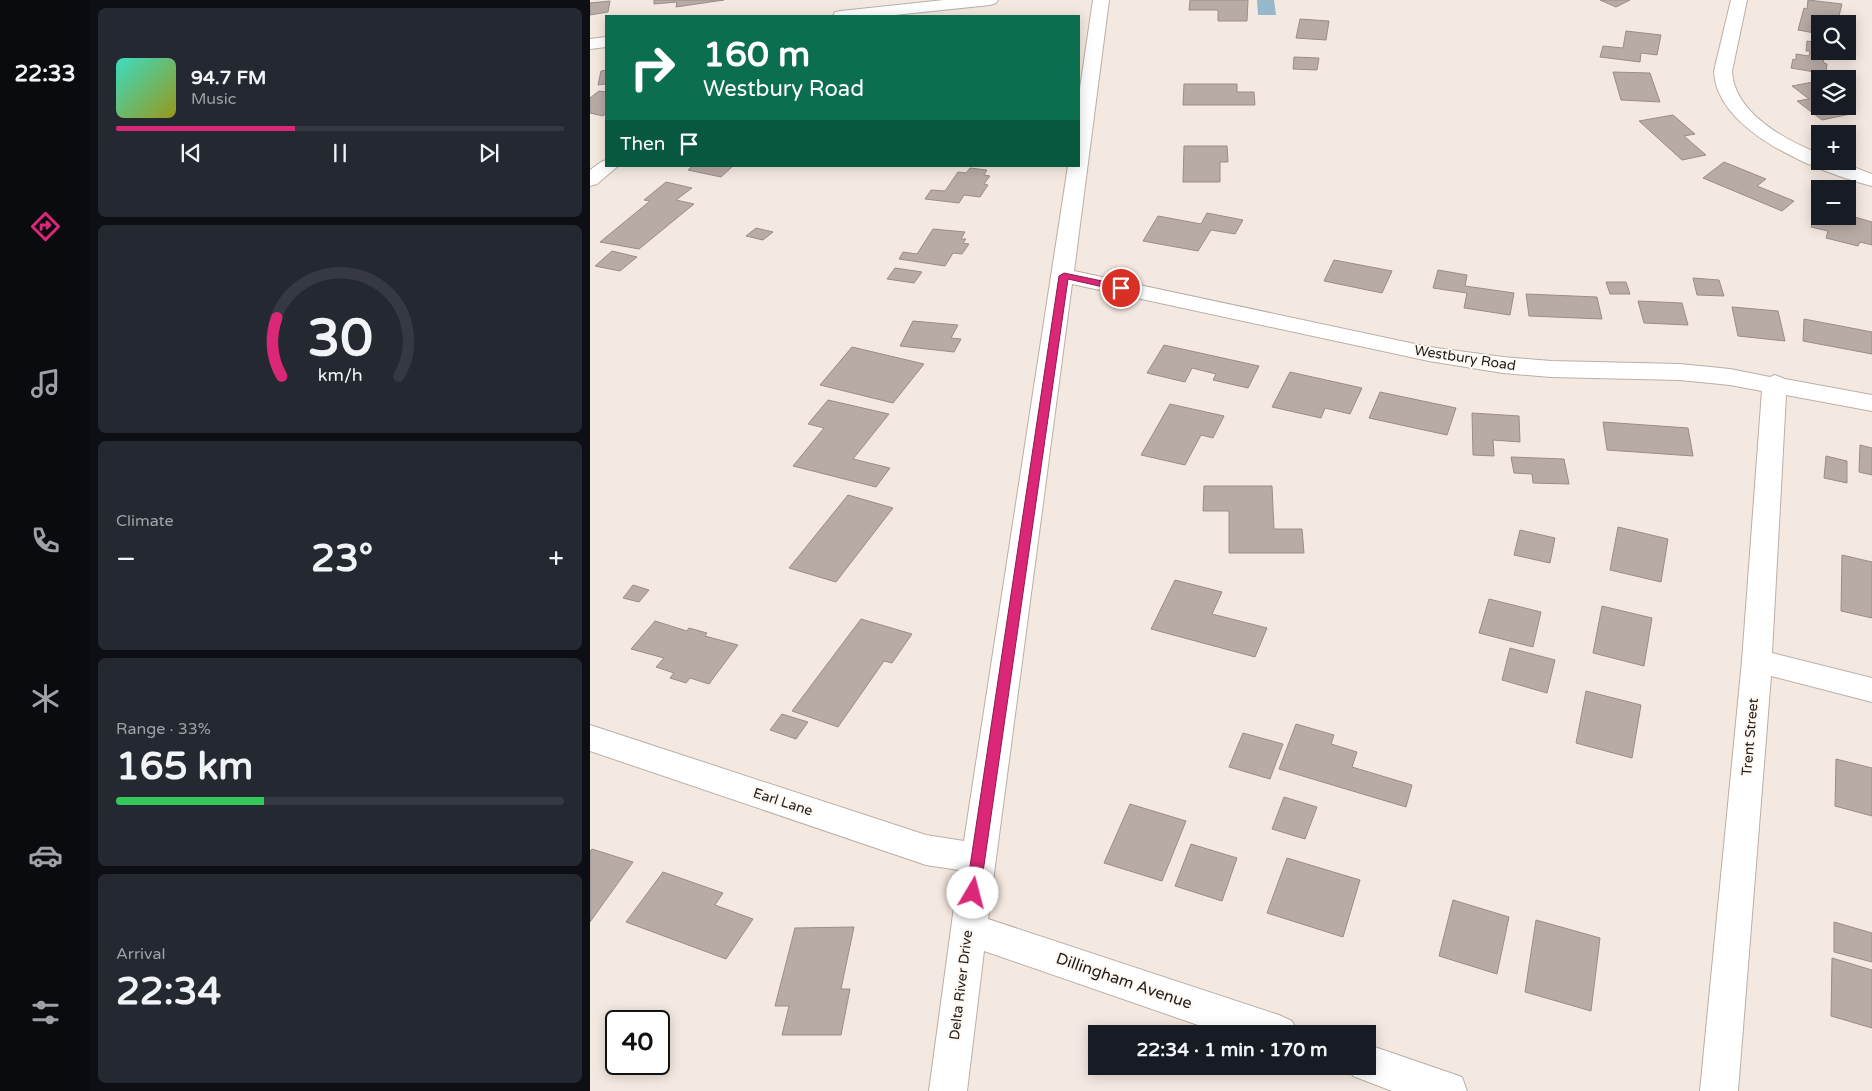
<!DOCTYPE html>
<meta charset="utf-8">
<style>
body{margin:0;font-family:"Varela Round",sans-serif;background:#242831;color:#f1f3f6;height:100vh;display:flex;flex-direction:column;font-size:19px;white-space:nowrap}
*{box-sizing:border-box;margin:0}
p{font-size:16px;color:#9ea1a6}
.icon{flex:none;width:28px;height:28px;fill:none;stroke:currentColor;stroke-width:2;stroke-linecap:round;stroke-linejoin:round}
.map{position:relative;flex:1;overflow:hidden}
.side{display:flex;flex-direction:column;gap:8px;padding:8px;background:#0d0f14;width:500px}
.side>*{flex:none}
.banner{position:absolute;left:15px;top:15px;width:475px;height:152px;border-radius:0px;box-shadow:0 2px 12px #0003;background:#0b6e4f;color:#fff;overflow:hidden}
.tools{position:absolute;left:1221px;top:15px;display:grid;gap:10px}
.tools a{display:grid;place-items:center;width:45px;height:45px;border-radius:0px;background:#171b24;box-shadow:0 2px 12px #0003;font-size:25px}
.speed{position:absolute;left:15px;top:1010px;display:flex;gap:10px;font-size:25px;font-weight:700;text-align:center}
.speed>*{display:grid;place-content:center;width:65px;height:65px;border-radius:50%;background:#171b24;box-shadow:0 2px 12px #0003;line-height:1}
.speed .limit{border:2px solid #111;border-radius:8px;background:#fff;color:#111}
.pin{position:absolute;display:grid;place-items:center;width:42px;height:42px;color:#fff;margin:-21px;border:2px solid #fff;border-radius:50%;box-shadow:0 1px 5px #0007}
.me{position:absolute;width:55px;margin:-28px;rotate:8deg;stroke-linejoin:round;filter:drop-shadow(0 0 4px #0008)}
.turn{display:flex;align-items:center;gap:18px;height:105px;padding:0 15px;font-size:22px}
.turn .icon{width:65px;height:65px;stroke-width:2.5}
.turn b{display:block;font-size:35px;line-height:42px}
.then{display:flex;align-items:center;height:48px;padding:0 15px;background:#0003;gap:10px;font-size:19px}
.big{font-size:38px;font-weight:800;line-height:1.1}
.side .tile{flex:1;display:flex;flex-direction:column;justify-content:center;gap:8px;min-width:0;padding:0 18px;border-radius:8px;background:#242831}
.side .dial{align-items:center;gap:0}
.dial svg{height:130px;overflow:visible;fill:none;stroke:#363941;stroke-width:7;stroke-linecap:round;text-anchor:middle}
.dial text{fill:#f1f3f6;stroke:none}
.song{display:flex;align-items:center;gap:15px}
.cover{width:60px;height:60px;border-radius:8px;background:linear-gradient(135deg,hsl(170 70% 55%),hsl(60 70% 35%))}
.played{height:5px;border-radius:2px;background:linear-gradient(90deg,#db2777 40%,#363941 40%)}
.keys{display:flex;justify-content:space-around;direction:ltr}
.heat{display:flex;justify-content:space-between;align-items:center;font-size:28px;direction:ltr}
.charge{height:8px;border-radius:4px;background:linear-gradient(90deg,#34c759 33%,#363941 0)}
.trip{position:absolute;left:498px;top:1025px;width:288px;height:50px;border-radius:0px;background:#171b24;box-shadow:0 2px 12px #0003;font-weight:800;line-height:50px;text-align:center}
main{display:flex;flex:1;min-height:0}
.menu{display:flex;flex-direction:column;width:90px;justify-content:space-around;align-items:center;background:#090b0e;color:#9ea1a6}
.menu .icon{width:35px;height:35px}
.menu .current{color:#db2777}
.menu b{font-size:22px;color:#f1f3f6}
.map>svg:first-child{display:block}
</style>
<main>
<nav class="menu">
<b>22:33</b>
<svg class="icon current" aria-label="directions" viewBox="0 0 24 24"><path d="M12 3l9 9-9 9-9-9zM9 14v-3h6M13 9l2 2-2 2"/></svg>
<svg class="icon" aria-label="music" viewBox="0 0 24 24"><path d="M9 18V5l10-2v13"/><circle cx="6" cy="18" r="3"/><circle cx="16" cy="16" r="3"/></svg>
<svg class="icon" aria-label="phone" viewBox="0 0 24 24"><path d="M5 4h4l2 5-3 2q2 4 5 5l2-3 5 2v4C11 20 4 13 5 4z"/></svg>
<svg class="icon" aria-label="climate" viewBox="0 0 24 24"><path d="M12 3v18M4 7l16 10M4 17L20 7"/></svg>
<svg class="icon" aria-label="car" viewBox="0 0 24 24"><path d="M5 17H2v-5l4-1 3-4h7l3 4 3 1v5h-3M9 17h6M6 11h13"/><circle cx="7" cy="17" r="2"/><circle cx="17" cy="17" r="2"/></svg>
<svg class="icon" aria-label="filters" viewBox="0 0 24 24"><path d="M4 7h16M4 17h16"/><circle cx="9" cy="7" r="2"/><circle cx="15" cy="17" r="2"/></svg>
</nav>
<section class="side">
<div class="tile">
<div class="song"><i class="cover"></i><div><b>94.7 FM</b><p>Music</p></div></div>
<div class="played"></div>
<div class="keys"><svg class="icon" aria-label="previous" viewBox="0 0 24 24"><path d="M18 5L8 12l10 7zM5 5v14"/></svg><svg class="icon" aria-label="pause" viewBox="0 0 24 24"><path d="M8 5v14M16 5v14"/></svg><svg class="icon" aria-label="next" viewBox="0 0 24 24"><path d="M6 5l10 7-10 7zM19 5v14"/></svg></div>
</div>
<div class="tile dial"><svg viewBox="0 0 100 80">
<path d="M14 69A42 42 0 1 1 86 69"/>
<path d="M14 69A42 42 0 0 1 11 33" stroke="#db2777"/>
<text x="50" y="56" font-size="32" font-weight="700">30</text>
<text x="50" y="72" font-size="11">km/h</text>
</svg></div>
<div class="tile"><p>Climate</p>
<div class="heat"><a>−</a><b class="big">23°</b><a>+</a></div>
</div>
<div class="tile"><p>Range · 33%</p><b class="big">165 km</b><div class="charge"></div></div>
<div class="tile"><p>Arrival</p><b class="big">22:34</b></div>
</section>
<div class="map">
<svg width="1282" height="1091" viewBox="0 0 1282 1091">
<rect width="100%" height="100%" fill="#f4e9e0"/>
<!-- water -->
<path fill="#97b7cb" d="M667,0H684L686,15H668Z"/>
<!-- building -->
<g fill="#b8aaa5" stroke="#9a8d88">
<path d="M64,0H134L86,7L87,2L64,4Z"/>
<path d="M600,0H658L657,21H628V10H599Z"/>
<path d="M1010,0H1040L1026,7Z"/>
<path d="M1218,0L1252,4L1247,24H1230V34L1208,30L1214,8L1217,9Z"/>
<path d="M20,1L18,12L0,15V3Z"/>
<path d="M710,19L739,21L736,40L706,38Z"/>
<path d="M1036,31L1071,35L1067,55L1051,53L1050,62L1010,57L1013,46L1033,48Z"/>
<path d="M1217,41L1230,43V51H1240V54L1232,53L1234,63L1237,64L1236,74L1201,68L1203,59L1206,60V54L1219,56L1220,51H1216Z"/>
<path d="M704,57L729,58L727,70L703,69Z"/>
<path d="M16,70V84L8,85L11,71Z"/>
<path d="M1023,72L1060,73L1070,102L1031,100Z"/>
<path d="M1223,82L1230,87V106H1257L1265,113L1232,120L1207,101L1219,99L1202,86Z"/>
<path d="M594,84H647V92H664L665,105H593Z"/>
<path d="M9,91L16,92V113L13,116L0,113V98Z"/>
<path d="M1083,115L1105,134L1094,136L1116,155L1092,160L1049,121Z"/>
<path d="M594,146H637L638,162H630V182H593Z"/>
<path d="M1134,162L1176,179L1167,186L1204,201L1192,211L1113,178Z"/>
<path d="M102,166H143L131,177L98,170Z"/>
<path d="M380,168L397,170L394,175L400,176L394,184L398,185L390,197L374,195L369,203L335,199L341,190L355,191L368,172L376,173Z"/>
<path d="M76,182L102,188L86,200L104,204L49,249L10,242L60,201L54,200Z"/>
<path d="M1228,208L1230,209V216L1258,215L1282,222V245L1270,242L1268,246L1236,238L1238,231L1221,227Z"/>
<path d="M617,213L653,220L645,234L621,230L608,251L553,241L568,216L611,224Z"/>
<path d="M166,228L183,232L173,240L156,236Z"/>
<path d="M343,229L375,232L371,239H376L373,243L379,244L372,254L363,253L355,266L309,259L313,252L327,254Z"/>
<path d="M22,251L47,257L30,271L5,266Z"/>
<path d="M744,260L802,271L792,293L734,281Z"/>
<path d="M305,268L332,272L324,283L297,279Z"/>
<path d="M848,270L877,275L875,286L924,293L920,315L874,308L877,293L843,288Z"/>
<path d="M1103,278L1129,280L1134,296L1107,295Z"/>
<path d="M1016,282H1036L1040,294H1020Z"/>
<path d="M936,294L1007,297L1012,319L939,316Z"/>
<path d="M1048,301L1092,303L1098,325L1054,323Z"/>
<path d="M1142,307L1188,311L1195,341L1148,336Z"/>
<path d="M1214,319L1282,332V354L1213,341Z"/>
<path d="M323,321L368,325L361,338L371,339L364,352L310,346Z"/>
<path d="M574,345L669,366L658,388L623,380L626,374L602,368L595,382L557,373Z"/>
<path d="M262,347L334,364L303,403L230,385Z"/>
<path d="M700,372L772,388L760,414L735,408L731,418L682,407Z"/>
<path d="M790,392L866,408L857,435L779,418Z"/>
<path d="M238,400L299,414L263,459L300,468L286,487L203,466L234,428L218,424Z"/>
<path d="M580,404L634,416L623,438L611,435L595,465L551,455Z"/>
<path d="M882,413L929,416L930,442L903,440L904,456L883,455Z"/>
<path d="M1013,422L1098,428L1103,456L1017,450Z"/>
<path d="M1270,445L1282,448V475L1269,472Z"/>
<path d="M1236,456L1257,461V483L1234,478Z"/>
<path d="M921,457L974,459L979,484L943,483L942,474L924,473Z"/>
<path d="M614,486H682L684,529H712L714,553H639V511H613Z"/>
<path d="M258,495L303,508L246,582L199,568Z"/>
<path d="M1028,527L1078,539L1071,582L1020,570Z"/>
<path d="M930,530L965,538L960,563L924,555Z"/>
<path d="M1252,555L1282,562V618L1251,611Z"/>
<path d="M585,580L632,592L622,614L677,628L665,657L561,629Z"/>
<path d="M43,585L59,590L49,602L33,598Z"/>
<path d="M899,599L951,612L943,647L889,633Z"/>
<path d="M1012,606L1062,618L1054,666L1003,653Z"/>
<path d="M271,619L322,634L302,663L294,661L248,727L202,711Z"/>
<path d="M65,621L97,631L99,628L117,633L115,636L148,645L119,684L100,678L96,683L80,678L84,673L66,667L74,658L41,649Z"/>
<path d="M920,648L965,660L957,693L912,680Z"/>
<path d="M996,691L1051,705L1042,758L986,743Z"/>
<path d="M192,714L218,722L206,739L180,730Z"/>
<path d="M706,724L744,735L741,744L767,752L762,767L822,785L816,807L689,769Z"/>
<path d="M653,733L693,744L680,779L639,767Z"/>
<path d="M1246,759L1282,768V816L1245,806Z"/>
<path d="M694,797L727,807L715,839L682,829Z"/>
<path d="M540,804L596,821L572,881L514,863Z"/>
<path d="M601,844L647,858L632,901L585,886Z"/>
<path d="M2,849L43,862L0,922V851Z"/>
<path d="M697,858L770,880L753,937L677,913Z"/>
<path d="M73,872L133,893L125,905L163,919L136,959L36,922Z"/>
<path d="M863,900L919,917L907,974L849,956Z"/>
<path d="M946,920L1010,938L1001,1011L935,992Z"/>
<path d="M1244,922L1282,933V962L1244,952Z"/>
<path d="M264,927L251,989H260L251,1035H192L199,1006H185L205,928Z"/>
<path d="M1242,958L1282,970V1028L1241,1016Z"/>
</g>
<g fill="none" stroke-linecap="round" stroke-linejoin="round">
<!-- minor casing -->
<g stroke="#baafa6" stroke-width="2">
<g id="minor">
<path d="M354,0H408L406,3L400,5L295,16H243L245,12L251,11Z"/>
<path d="M503,0H519L484,271L839,347L913,357L961,361L1090,364L1140,369L1180,377L1185,375L1195,379L1282,395V411L1196,395L1182,653L1282,678V702L1181,676L1148,1091H1110L1152,661L1172,391L1140,385L1090,380L961,377L913,373L839,361L482,284L398,919L689,1015L702,1021L708,1034H634L394,951L377,1091H339L369,870L336,865L0,751V725L336,835L374,841L478,166H489V95Z"/>
<path d="M1141,0H1157L1142,71C1144,113 1195,140 1230,154V161H1247L1282,174V186C1231,173 1126,133 1124,71Z"/>
<path d="M16,37V47L0,49V39Z"/>
<path d="M16,160V166H28L7,184L0,186V170L11,162Z"/>
<path d="M776,1044L872,1077L877,1091H802L763,1076L758,1066H776Z"/>
</g>
</g>
<!-- minor -->
<use href="#minor" fill="#fff" fill-rule="evenodd"/>
</g>
<!-- route -->
<path fill="#db2777" stroke="#8e194d" d="M474,273L531,285L536,288L531,291L478,279L390,893L388,898L383,900L378,898L376,893L469,276Z"/>
<g text-anchor="middle" dominant-baseline="central" stroke-width="4" stroke-linejoin="round" paint-order="stroke">
<!-- street labels -->
<g font-size="14" fill="#1f1b18" stroke="#fef7f2">
<text transform="translate(875 358) rotate(9)">Westbury Road</text>
<text transform="translate(1160 737) rotate(-85)">Trent Street</text>
<text transform="translate(193 802) rotate(18)">Earl Lane</text>
<text transform="translate(371 985) rotate(-83)">Delta River Drive</text>
</g>
<!-- near-street labels -->
<g font-size="16" fill="#1f1b18" stroke="#fef7f2">
<text transform="translate(534 981) rotate(19)">Dillingham Avenue</text>
</g>
</g>
</svg>
<div class="tools">
<a><svg class="icon" aria-label="search" viewBox="0 0 24 24"><circle cx="10" cy="10" r="6"/><path d="M15 15l6 6"/></svg></a>
<a><svg class="icon" aria-label="layers" viewBox="0 0 24 24"><path d="M12 4l9 5-9 5-9-5zM3 14l9 5 9-5"/></svg></a>
<a>+</a>
<a>−</a>
</div>
<div class="speed"><div class="limit">40</div></div>
<div class="pin" style="left:531px;top:288px;background:#d93025"><svg class="icon" aria-label="arrive" viewBox="0 0 24 24"><path d="M6 21V4h12l-3 4 3 4H6"/></svg></div>
<svg class="me" style="left:383px;top:893px" viewBox="-20 -20 40 40"><circle r="19" fill="#fff"/><path d="M0-13L10 11 0 6-10 11z" fill="#db2777"/></svg>
<div class="trip">22:34 · 1 min · 170 m</div>
<div class="banner">
<div class="turn"><svg class="icon" aria-label="right" viewBox="0 0 24 24"><path d="M7 20v-9h11M14 6l5 5-5 5"/></svg><div><b>160 m</b>Westbury Road</div></div>
<div class="then">Then<svg class="icon" aria-label="arrive" viewBox="0 0 24 24"><path d="M6 21V4h12l-3 4 3 4H6"/></svg></div>
</div>
</div>
</main>
